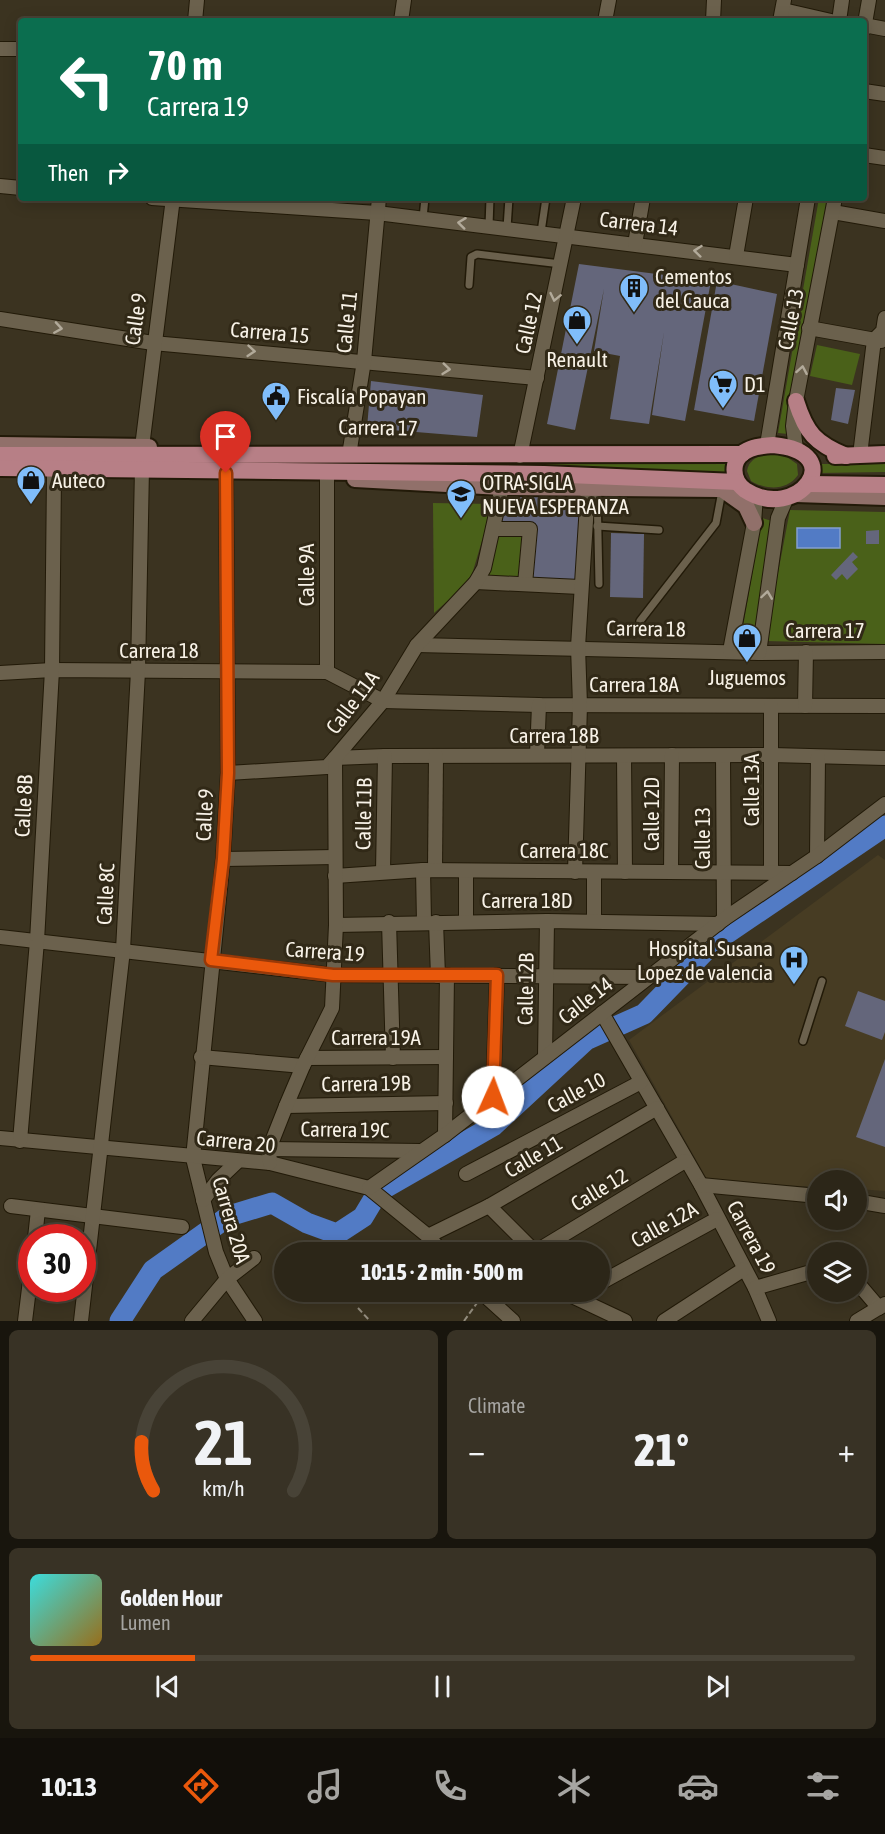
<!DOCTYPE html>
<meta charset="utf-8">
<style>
body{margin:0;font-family:"Asap Condensed",sans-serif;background:#383225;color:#f1f3f6;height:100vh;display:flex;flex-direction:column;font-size:22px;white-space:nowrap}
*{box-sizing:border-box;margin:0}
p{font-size:20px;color:#a6a5a2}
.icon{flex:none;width:33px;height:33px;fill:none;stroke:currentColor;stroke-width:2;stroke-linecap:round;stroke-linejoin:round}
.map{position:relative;height:1321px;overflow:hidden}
.sheet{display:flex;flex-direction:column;gap:9px;padding:9px;background:#18150d;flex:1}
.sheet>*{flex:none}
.banner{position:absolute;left:18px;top:18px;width:849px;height:183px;border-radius:6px;box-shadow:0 3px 15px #0003,0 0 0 2px #484337;background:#0b6e4f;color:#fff;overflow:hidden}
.fabs{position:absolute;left:807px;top:1170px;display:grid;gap:12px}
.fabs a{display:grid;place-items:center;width:60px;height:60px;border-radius:50%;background:#2c2618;box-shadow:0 3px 15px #0003,0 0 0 2px #484337;font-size:30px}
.speed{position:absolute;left:18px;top:1224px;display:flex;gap:12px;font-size:30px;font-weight:700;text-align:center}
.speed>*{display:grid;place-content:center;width:78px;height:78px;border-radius:50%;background:#2c2618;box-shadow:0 3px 15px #0003,0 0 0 2px #484337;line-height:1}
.speed .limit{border:9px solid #d22;background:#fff;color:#111}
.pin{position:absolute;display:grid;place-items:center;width:51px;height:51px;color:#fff;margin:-62px -26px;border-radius:50% 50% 50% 0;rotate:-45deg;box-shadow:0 0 6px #0007}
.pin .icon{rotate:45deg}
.me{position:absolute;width:66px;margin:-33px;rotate:2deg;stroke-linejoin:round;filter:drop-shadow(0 0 4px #0008)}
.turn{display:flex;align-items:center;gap:21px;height:126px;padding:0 30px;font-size:27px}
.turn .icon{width:78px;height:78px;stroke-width:2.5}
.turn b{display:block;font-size:42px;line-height:51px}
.then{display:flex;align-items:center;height:57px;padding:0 30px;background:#0003;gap:12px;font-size:22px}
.big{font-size:45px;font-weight:800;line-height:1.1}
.sheet .widget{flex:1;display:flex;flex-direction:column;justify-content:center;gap:9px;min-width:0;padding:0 21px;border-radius:9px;background:#383225}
.sheet .dial{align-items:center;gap:0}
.dial svg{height:156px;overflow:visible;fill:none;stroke:#484337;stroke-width:7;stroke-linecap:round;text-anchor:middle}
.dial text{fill:#f1f3f6;stroke:none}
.song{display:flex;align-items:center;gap:18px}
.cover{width:72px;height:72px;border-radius:9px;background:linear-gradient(135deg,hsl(180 70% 55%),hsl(40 70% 35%))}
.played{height:6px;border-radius:3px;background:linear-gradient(90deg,#ea580c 20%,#484337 20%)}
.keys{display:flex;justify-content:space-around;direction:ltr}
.heat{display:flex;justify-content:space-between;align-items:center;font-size:33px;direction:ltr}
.sheet .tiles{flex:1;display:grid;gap:9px;grid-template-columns:1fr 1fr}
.widget:last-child{grid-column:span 2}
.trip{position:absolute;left:274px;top:1242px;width:336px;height:60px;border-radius:30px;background:#2c2618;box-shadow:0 3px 15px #0003,0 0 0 2px #484337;font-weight:800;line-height:60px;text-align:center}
.tab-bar{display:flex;height:96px;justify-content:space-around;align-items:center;background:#120f0a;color:#a6a5a2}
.tab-bar .icon{width:42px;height:42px}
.tab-bar .active{color:#ea580c}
.tab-bar b{font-size:27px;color:#f1f3f6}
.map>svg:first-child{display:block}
</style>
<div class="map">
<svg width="885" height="1321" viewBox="0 0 885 1321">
<rect width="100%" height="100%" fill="#3b3320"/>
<!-- built -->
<path fill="#473c23" d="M878,855L885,860V1191L857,1189L856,1180H818L817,1187L708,1181L629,1040Z"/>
<!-- green -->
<g fill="#4a6119">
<path d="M819,198H828L788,434L778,433Z"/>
<path d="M817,345L860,354L852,385L810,376Z"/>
<path d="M772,453L784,455L797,464L798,475C787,491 766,490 751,481L747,471C749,458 761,455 772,453Z"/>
<path d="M0,457L729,459V476Z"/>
<path d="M819,464H885V472L819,473Z"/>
<path d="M433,503L493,504L470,581L434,613Z"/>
<path d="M790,510L885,512V644L765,641Z"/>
<path d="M762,518L772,521L754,635L746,639L742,632Z"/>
<path d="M498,534H525L521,579L486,577Z"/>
</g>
<!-- water -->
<rect fill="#527bc5" stroke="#849fcf" stroke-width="1.5" x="797" y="528" width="43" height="20"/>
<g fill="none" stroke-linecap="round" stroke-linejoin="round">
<!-- river -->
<path stroke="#527bc5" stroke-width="21" d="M120,1321L153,1270L229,1216L272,1203L307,1223L337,1234L363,1217L378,1192L493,1126L586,1040L644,1014L714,942L885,826"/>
</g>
<!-- building -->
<g fill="#64667b">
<path d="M579,264L711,281L685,421L652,415L664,332L649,424L610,419L620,356L594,351L604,289L575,430L547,424Z"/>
<path d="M717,281L777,294L754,421L694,410Z"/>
<path d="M371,381L483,395L477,437L367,428Z"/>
<path d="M836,388L855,390L848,424L831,420Z"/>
<path d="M506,493H584L580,580H531L534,524L499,525Z"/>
<path d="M879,530V544H866V531Z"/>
<path d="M611,533L644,534L643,598L610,597Z"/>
<path d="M853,552L858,557L852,562L858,569L847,580L842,574L836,580L831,575Z"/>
<path d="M858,991L885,1001V1032L882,1040L845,1026Z"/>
<path d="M885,1059V1147L856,1137Z"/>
</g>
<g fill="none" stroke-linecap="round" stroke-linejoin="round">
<!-- service casing -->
<g stroke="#221a08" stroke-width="10">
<g id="service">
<path d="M423,218L425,198"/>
<path d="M489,226L490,198"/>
<path d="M507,228L509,198"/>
<path d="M541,232L546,198"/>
<path d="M469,285L471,257L477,254L561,264"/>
<path d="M597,489L599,584"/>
<path d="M597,526L659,530"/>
<path d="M640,621L716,523L722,491"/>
<path d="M803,1041L822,981"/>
</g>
</g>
<!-- minor casing -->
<g stroke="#221a08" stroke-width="16">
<g id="minor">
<path d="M783,10L831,21"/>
<path d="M195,21L197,0"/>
<path d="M401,21L404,0"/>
<path d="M605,21L609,0"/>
<path d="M713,21L714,0"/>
<path d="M780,21L784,0"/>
<path d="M839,21L842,0"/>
<path d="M864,25L885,29"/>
<path d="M864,29L869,0"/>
<path d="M0,49H21"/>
<path d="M864,91L885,94"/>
<path d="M864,155L885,158"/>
<path d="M0,186L21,188"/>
<path d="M152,198L377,213L797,265"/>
<path d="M833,212L885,221"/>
<path d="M635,244L643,198"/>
<path d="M736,256L746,198"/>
<path d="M0,319L153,343L537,378"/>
<path d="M809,328L881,341"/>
<path d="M767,445L808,198"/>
<path d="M142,447L173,198"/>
<path d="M350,449L364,361L379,198"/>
<path d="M796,449L793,426L796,401L835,198"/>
<path d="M860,455L874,340L883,331L885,318"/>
<path d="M520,456L574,198"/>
<path d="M226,473L228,773L223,859L193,1158L216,1252L227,1279L255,1321"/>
<path d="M493,529H530L525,584"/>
<path d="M476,582L580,587"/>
<path d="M417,645L759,653L885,652"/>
<path d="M730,651L754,523L756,495"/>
<path d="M759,653L778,518L787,497"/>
<path d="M327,672V478"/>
<path d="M0,673L52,670L327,672L383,701L539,705L885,706"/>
<path d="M805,706L806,652"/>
<path d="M537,755L539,705"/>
<path d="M624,756L625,872"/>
<path d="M723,756L724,919"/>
<path d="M228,773L327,767L335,758L385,756L772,755L885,758"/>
<path d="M817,856L818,757"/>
<path d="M223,859L334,857"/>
<path d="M423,870L424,922"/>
<path d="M435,870L436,756"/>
<path d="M466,871V921"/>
<path d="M383,872L385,756"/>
<path d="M575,872L580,705L578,647L588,489"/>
<path d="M671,872L672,755"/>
<path d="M771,873V706"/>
<path d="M335,876L423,870L792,873"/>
<path d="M594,921V872"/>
<path d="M389,922L393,1058"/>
<path d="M436,922L438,976"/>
<path d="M336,925L547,921L718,924"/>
<path d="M0,937L333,975L648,977"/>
<path d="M602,1013L701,1185L755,1288L769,1321"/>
<path d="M201,1057L303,1066"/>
<path d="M545,1057L547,921"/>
<path d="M307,1058L446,1057"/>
<path d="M493,1097L497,975"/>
<path d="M286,1106L446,1103"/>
<path d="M445,1135L447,975"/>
<path d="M0,1138L270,1163L369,1188L428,1236L442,1252"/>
<path d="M20,1141L37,941L52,670L54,474"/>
<path d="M269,1149L420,1151"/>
<path d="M270,1163L269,1149L286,1106L303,1066L332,1008L336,925L335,758L383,701L417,645L476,582L484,568L502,487"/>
<path d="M466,1174L641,1082"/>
<path d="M701,1185L818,1196"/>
<path d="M369,1188L445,1135L724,919L817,856L885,804"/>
<path d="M203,1200L218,1180L238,1161"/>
<path d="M856,1201L885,1206"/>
<path d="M11,1206L182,1227"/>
<path d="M489,1206L535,1252"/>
<path d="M428,1236L489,1206L657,1108"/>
<path d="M35,1238L38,1210"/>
<path d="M535,1252L685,1161"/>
<path d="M856,1281L879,1308"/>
<path d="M600,1283L717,1219"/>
<path d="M755,1288L818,1270"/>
<path d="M481,1292L513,1321"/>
<path d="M569,1292L574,1297L625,1321"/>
<path d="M25,1321L32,1264"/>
<path d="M81,1321L123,950L138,671L142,468"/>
<path d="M192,1321L227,1279L254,1258"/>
<path d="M664,1321L744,1269"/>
<path d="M857,1321L885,1304"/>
</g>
</g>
<!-- secondary casing -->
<g stroke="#221a08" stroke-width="20">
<g id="secondary">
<path d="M0,445L149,447"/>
<path d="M355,479L502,487L719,489"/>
<path d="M722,489L746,506L754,523"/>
<path d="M796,494L885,497"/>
</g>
</g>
<!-- primary casing -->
<g stroke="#221a08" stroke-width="20">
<g id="primary">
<path d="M796,401C806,433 815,443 846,456"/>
<path d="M773,445C852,452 797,524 745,490C737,484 733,475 735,465C739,448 759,446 773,445Z"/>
<path d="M0,455L742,454"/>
<path d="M835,456L885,454"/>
<path d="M0,468L544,474L737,482"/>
<path d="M808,484L885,485"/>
</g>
</g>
<!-- path -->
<g stroke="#948d7e" stroke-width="2" stroke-dasharray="6 3" stroke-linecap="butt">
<path d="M358,1308L370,1321"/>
<path d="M464,1321L477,1303"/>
</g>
<!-- service -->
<use href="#service" stroke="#6b614d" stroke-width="7"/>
<!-- minor -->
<use href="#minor" stroke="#6b614d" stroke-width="14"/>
<!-- secondary -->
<use href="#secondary" stroke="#91706a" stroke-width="16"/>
<!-- primary -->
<use href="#primary" stroke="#b77f86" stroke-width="16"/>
</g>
<!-- one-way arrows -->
<defs><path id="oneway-chevron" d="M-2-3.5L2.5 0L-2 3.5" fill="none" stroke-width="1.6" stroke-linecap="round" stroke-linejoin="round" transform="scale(1.5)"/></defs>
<g stroke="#b2aa9a">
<use href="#oneway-chevron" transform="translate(462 223) rotate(-173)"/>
<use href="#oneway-chevron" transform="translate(698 251) rotate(-174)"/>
<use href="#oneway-chevron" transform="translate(555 297) rotate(102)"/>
<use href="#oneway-chevron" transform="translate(58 328) rotate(9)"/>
<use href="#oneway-chevron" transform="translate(251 351) rotate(5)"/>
<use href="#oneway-chevron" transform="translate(446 369) rotate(6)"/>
<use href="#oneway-chevron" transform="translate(802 370) rotate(-80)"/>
<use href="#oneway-chevron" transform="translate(767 595) rotate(-82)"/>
</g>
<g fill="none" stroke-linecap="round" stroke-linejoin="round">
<!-- route casing -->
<g stroke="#983908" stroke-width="15">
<path id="route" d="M226,473L228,773L223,859L211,960L333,975H497L493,1097"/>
</g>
<!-- route -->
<use href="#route" stroke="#ea580c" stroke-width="10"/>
</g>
<!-- icons -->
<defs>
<g id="building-pin" transform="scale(1.5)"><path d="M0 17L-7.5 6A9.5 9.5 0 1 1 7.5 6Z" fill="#80bdfa" stroke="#312917"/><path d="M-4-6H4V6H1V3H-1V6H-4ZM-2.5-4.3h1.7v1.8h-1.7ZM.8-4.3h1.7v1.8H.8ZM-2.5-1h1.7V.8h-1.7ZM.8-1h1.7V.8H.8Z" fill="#111"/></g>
<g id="shop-pin" transform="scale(1.5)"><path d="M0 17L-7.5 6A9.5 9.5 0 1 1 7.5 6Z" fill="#80bdfa" stroke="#312917"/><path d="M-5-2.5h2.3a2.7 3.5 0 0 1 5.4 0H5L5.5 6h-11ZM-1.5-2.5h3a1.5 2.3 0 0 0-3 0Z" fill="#111"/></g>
<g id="supermarket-pin" transform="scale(1.5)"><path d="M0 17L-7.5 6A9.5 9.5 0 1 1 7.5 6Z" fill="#80bdfa" stroke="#312917"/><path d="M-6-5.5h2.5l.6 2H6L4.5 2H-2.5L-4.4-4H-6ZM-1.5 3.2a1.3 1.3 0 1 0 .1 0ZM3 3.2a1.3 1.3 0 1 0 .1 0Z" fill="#111"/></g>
<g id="civic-pin" transform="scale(1.5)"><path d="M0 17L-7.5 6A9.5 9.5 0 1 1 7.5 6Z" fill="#80bdfa" stroke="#312917"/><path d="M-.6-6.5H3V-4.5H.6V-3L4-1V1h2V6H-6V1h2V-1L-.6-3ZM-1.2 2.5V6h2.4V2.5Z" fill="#111"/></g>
<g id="school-pin" transform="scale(1.5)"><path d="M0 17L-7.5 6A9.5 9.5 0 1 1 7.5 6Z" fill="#80bdfa" stroke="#312917"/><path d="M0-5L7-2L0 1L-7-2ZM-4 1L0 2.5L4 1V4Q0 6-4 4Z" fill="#111"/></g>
<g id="hospital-pin" transform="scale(1.5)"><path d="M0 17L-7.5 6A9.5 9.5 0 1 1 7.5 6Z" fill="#80bdfa" stroke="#312917"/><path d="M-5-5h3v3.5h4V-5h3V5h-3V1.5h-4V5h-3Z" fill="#111"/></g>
</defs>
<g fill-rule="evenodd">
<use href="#building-pin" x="634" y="288"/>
<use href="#shop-pin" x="577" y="320"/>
<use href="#supermarket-pin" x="723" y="384"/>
<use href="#civic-pin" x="276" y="396"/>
<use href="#shop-pin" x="31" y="480"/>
<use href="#school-pin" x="461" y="494"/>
<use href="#shop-pin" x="747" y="638"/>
<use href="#hospital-pin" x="794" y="960"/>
</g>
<g text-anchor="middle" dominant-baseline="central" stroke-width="6" stroke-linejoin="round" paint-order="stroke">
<!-- street labels -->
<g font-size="21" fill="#f8f2e7" stroke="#312917">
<text transform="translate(639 223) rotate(7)">Carrera 14</text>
<text transform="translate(135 319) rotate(-82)">Calle 9</text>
<text transform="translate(790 319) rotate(-79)">Calle 13</text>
<text transform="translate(346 322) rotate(-84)">Calle 11</text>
<text transform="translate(528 323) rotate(-78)">Calle 12</text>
<text transform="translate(270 332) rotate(5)">Carrera 15</text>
<text transform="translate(378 427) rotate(1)">Carrera 17</text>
<text transform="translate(306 575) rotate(-90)">Calle 9A</text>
<text transform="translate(646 628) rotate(1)">Carrera 18</text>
<text x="825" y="630">Carrera 17</text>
<text x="159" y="650">Carrera 18</text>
<text x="634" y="684">Carrera 18A</text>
<text transform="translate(352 702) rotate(-53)">Calle 11A</text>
<text x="554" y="735">Carrera 18B</text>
<text transform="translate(751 790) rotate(-90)">Calle 13A</text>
<text transform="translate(23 806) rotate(-87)">Calle 8B</text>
<text transform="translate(363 814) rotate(-89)">Calle 11B</text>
<text transform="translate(651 814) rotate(-90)">Calle 12D</text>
<text transform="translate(204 815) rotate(-87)">Calle 9</text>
<text transform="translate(702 838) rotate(-90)">Calle 13</text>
<text x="564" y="850">Carrera 18C</text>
<text transform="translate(105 894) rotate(-87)">Calle 8C</text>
<text x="527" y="900">Carrera 18D</text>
<text transform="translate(325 951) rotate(4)">Carrera 19</text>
<text transform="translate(525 989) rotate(-89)">Calle 12B</text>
<text transform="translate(585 1000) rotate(-38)">Calle 14</text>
<text x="376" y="1037">Carrera 19A</text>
<text transform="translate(366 1083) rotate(-1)">Carrera 19B</text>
<text transform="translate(576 1092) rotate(-28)">Calle 10</text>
<text transform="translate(345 1129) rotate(1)">Carrera 19C</text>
<text transform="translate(236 1141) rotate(6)">Carrera 20</text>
<text transform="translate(533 1156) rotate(-30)">Calle 11</text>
<text transform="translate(599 1189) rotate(-31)">Calle 12</text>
<text transform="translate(232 1220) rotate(74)">Carrera 20A</text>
<text transform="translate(664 1224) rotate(-29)">Calle 12A</text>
<text transform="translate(752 1237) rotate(62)">Carrera 19</text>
</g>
<!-- poi labels -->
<g font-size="21" fill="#f8f2e7" stroke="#312917" text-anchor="start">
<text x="655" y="276">Cementos<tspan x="655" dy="24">del Cauca</tspan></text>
<text x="577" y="359" text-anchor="middle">Renault</text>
<text x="744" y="384">D1</text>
<text x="297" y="396">Fiscalía Popayan</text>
<text x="52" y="480">Auteco</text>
<text x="482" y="482">OTRA-SIGLA<tspan x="482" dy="24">NUEVA ESPERANZA</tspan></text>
<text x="747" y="677" text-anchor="middle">Juguemos</text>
<text x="773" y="948" text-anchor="end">Hospital Susana<tspan x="773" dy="24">Lopez de valencia</tspan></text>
</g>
</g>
</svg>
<div class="fabs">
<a><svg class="icon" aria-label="sound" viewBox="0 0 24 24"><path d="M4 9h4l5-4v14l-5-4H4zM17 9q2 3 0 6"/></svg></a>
<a><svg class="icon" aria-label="layers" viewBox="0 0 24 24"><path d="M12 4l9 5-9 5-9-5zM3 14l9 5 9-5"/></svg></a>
</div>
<div class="speed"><div class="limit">30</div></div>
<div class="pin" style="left:226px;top:473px;background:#d93025"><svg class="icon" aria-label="arrive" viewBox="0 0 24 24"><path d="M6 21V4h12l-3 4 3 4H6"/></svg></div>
<svg class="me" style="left:493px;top:1097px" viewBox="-20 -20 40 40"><circle r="19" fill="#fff"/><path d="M0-13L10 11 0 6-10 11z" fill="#ea580c"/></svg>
<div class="trip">10:15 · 2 min · 500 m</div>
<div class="banner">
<div class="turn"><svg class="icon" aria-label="left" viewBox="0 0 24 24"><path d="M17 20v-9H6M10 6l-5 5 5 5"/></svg><div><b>70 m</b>Carrera 19</div></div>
<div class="then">Then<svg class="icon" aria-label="right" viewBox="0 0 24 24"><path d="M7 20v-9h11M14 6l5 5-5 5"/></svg></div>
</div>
</div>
<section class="sheet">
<div class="tiles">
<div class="widget dial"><svg viewBox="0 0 100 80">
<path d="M14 69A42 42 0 1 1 86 69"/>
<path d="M14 69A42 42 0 0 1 8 44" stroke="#ea580c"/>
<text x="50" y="56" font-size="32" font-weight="700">21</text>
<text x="50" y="72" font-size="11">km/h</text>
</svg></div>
<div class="widget"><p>Climate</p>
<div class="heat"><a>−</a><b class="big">21°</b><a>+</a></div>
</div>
<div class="widget">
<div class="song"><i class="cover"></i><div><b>Golden Hour</b><p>Lumen</p></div></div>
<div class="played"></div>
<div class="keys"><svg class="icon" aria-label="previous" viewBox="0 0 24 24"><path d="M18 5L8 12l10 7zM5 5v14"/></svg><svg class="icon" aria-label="pause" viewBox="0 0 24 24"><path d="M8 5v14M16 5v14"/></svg><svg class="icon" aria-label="next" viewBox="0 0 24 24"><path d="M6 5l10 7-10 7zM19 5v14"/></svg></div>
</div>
</div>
</section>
<nav class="tab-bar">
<b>10:13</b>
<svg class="icon active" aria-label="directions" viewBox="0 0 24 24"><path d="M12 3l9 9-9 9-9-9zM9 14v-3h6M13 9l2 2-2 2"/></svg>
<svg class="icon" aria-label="music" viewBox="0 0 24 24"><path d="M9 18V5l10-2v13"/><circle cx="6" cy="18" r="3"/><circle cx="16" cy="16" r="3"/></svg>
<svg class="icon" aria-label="phone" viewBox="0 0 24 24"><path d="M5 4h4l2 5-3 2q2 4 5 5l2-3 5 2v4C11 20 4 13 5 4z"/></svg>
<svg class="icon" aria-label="climate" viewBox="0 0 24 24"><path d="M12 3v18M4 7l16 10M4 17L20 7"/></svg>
<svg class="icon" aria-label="car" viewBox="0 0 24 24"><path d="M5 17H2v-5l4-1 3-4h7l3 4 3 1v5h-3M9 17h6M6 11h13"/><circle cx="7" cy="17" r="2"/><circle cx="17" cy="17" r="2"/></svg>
<svg class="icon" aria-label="filters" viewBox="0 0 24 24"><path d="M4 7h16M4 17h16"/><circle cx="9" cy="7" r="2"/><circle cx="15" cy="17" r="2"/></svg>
</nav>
